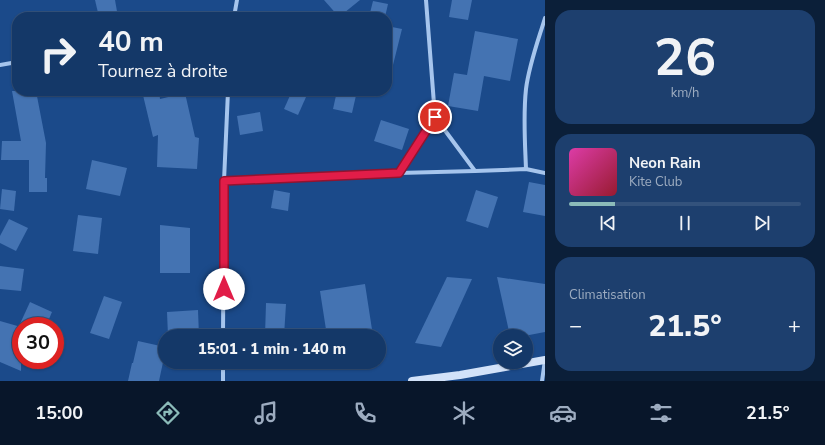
<!DOCTYPE html>
<html lang="fr">
<meta charset="utf-8">
<style>
body{margin:0;font-family:"Nunito Sans",sans-serif;background:#1d3f6e;color:#f1f3f6;height:100vh;display:flex;flex-direction:column;font-size:15px;white-space:nowrap}
*{box-sizing:border-box;margin:0}
p{font-size:13px;color:#9dacc0}
.icon{flex:none;width:22px;height:22px;fill:none;stroke:currentColor;stroke-width:2;stroke-linecap:round;stroke-linejoin:round}
.map{position:relative;flex:1;overflow:hidden}
.side{display:flex;flex-direction:column;gap:10px;padding:10px;background:#0b1f39;width:280px}
.side>*{flex:none}
.guide{position:absolute;left:12px;top:12px;width:380px;height:84px;border-radius:16px;box-shadow:0 1px 3px #0004,0 0 0 1px #33527c;background:#143868;color:#f1f3f6;overflow:hidden}
.controls{position:absolute;left:493px;top:329px;display:grid;gap:8px}
.controls a{display:grid;place-items:center;width:40px;height:40px;border-radius:50%;background:#143868;box-shadow:0 1px 3px #0004,0 0 0 1px #33527c;font-size:20px}
.speed{position:absolute;left:12px;top:317px;display:flex;gap:8px;font-size:20px;font-weight:700;text-align:center}
.speed>*{display:grid;place-content:center;width:52px;height:52px;border-radius:50%;background:#143868;box-shadow:0 1px 3px #0004,0 0 0 1px #33527c;line-height:1}
.speed .limit{border:6px solid #d22;background:#fff;color:#111}
.pin{position:absolute;display:grid;place-items:center;width:34px;height:34px;color:#fff;margin:-17px;border:2px solid #fff;border-radius:50%;box-shadow:0 1px 4px #0007}
.me{position:absolute;width:44px;margin:-22px;rotate:0deg;stroke-linejoin:round;filter:drop-shadow(0 0 3px #0008)}
.turn{display:flex;align-items:center;gap:14px;height:84px;padding:0 20px;font-size:18px}
.turn .icon{width:52px;height:52px;stroke-width:2.5}
.turn b{display:block;font-size:28px;line-height:34px}
.big{font-size:30px;font-weight:800;line-height:1.1}
.side .tile{flex:1;display:flex;flex-direction:column;justify-content:center;gap:6px;min-width:0;padding:0 14px;border-radius:16px;background:#1d3f6e}
.side .dial{align-items:center;gap:0}
.dial b{font-size:52px;line-height:1}
.song{display:flex;align-items:center;gap:12px}
.cover{width:48px;height:48px;border-radius:6px;background:linear-gradient(135deg,hsl(320 70% 55%),hsl(350 70% 35%))}
.played{height:4px;border-radius:2px;background:linear-gradient(90deg,#8bbbb9 20%,#33527c 20%)}
.keys{display:flex;justify-content:space-around;direction:ltr}
.heat{display:flex;justify-content:space-between;align-items:center;font-size:22px;direction:ltr}
.trip{position:absolute;left:158px;top:329px;width:228px;height:40px;border-radius:20px;background:#143868;box-shadow:0 1px 3px #0004,0 0 0 1px #33527c;font-weight:800;line-height:40px;text-align:center}
.menu{display:flex;height:64px;justify-content:space-around;align-items:center;background:#08162a;color:#9dacc0}
.menu .icon{width:28px;height:28px}
.menu .current{color:#8bbbb9}
.menu b{font-size:18px;color:#f1f3f6}
main{display:flex;flex:1;min-height:0}
.map>svg:first-child{display:block}
</style>
<main>
<div class="map">
<svg width="545" height="381" viewBox="0 0 545 381">
<rect width="100%" height="100%" fill="#1b4a8a"/>
<!-- building -->
<g fill="#4473b2">
<path d="M95,0H115L118,17H99Z"/>
<path d="M324,0H360L339,17Z"/>
<path d="M452,0H472L468,20L449,17Z"/>
<path d="M373,1L388,4L385,17H369Z"/>
<path d="M387,26L402,29L392,69L387,68Z"/>
<path d="M475,31L518,39L510,81L484,76L478,111L448,106L454,73L467,75Z"/>
<path d="M12,91H36L46,143L45,178H47V192H29V160H1L2,141H21Z"/>
<path d="M142,91H159L160,99L185,93L195,137L199,138L197,169L157,167L158,135L153,137Z"/>
<path d="M292,91L306,97L298,115L284,109Z"/>
<path d="M337,91H357L352,113L333,109Z"/>
<path d="M260,112L263,131L240,135L237,116Z"/>
<path d="M381,120L409,129L402,150L374,141Z"/>
<path d="M92,160L127,168L120,196L86,189Z"/>
<path d="M529,182L545,185V216L523,212Z"/>
<path d="M2,189L16,191L14,211L0,209Z"/>
<path d="M274,190L290,193L288,211L271,208Z"/>
<path d="M476,190L498,197L488,228L466,221Z"/>
<path d="M78,215L102,218L98,254L73,251Z"/>
<path d="M9,219L28,228L16,251L0,243V236Z"/>
<path d="M160,225L190,228V273H160Z"/>
<path d="M0,266L24,269L21,291L0,289Z"/>
<path d="M447,277L472,279L441,347L415,343Z"/>
<path d="M497,277L545,284V332L524,336H510Z"/>
<path d="M365,284L373,336H327L320,291Z"/>
<path d="M104,296L122,302L109,339L90,333Z"/>
<path d="M30,302L52,312L46,326H19Z"/>
<path d="M266,303L286,304L284,336H265Z"/>
<path d="M198,310L199,336H168L167,312Z"/>
<path d="M0,321L21,327V371L0,362Z"/>
<path d="M138,341L165,347V353L159,381H128L132,363H133Z"/>
</g>
<g fill="none" stroke-linecap="round" stroke-linejoin="round">
<!-- minor -->
<g stroke="#a6c5ed" stroke-width="4">
<path d="M426,0L435,117L475,171"/>
<path d="M234,17L237,0"/>
<path d="M0,65L17,62"/>
<path d="M526,169C525,142 523,116 526,89C529,65 538,41 545,18"/>
<path d="M399,173L435,117"/>
<path d="M224,181L399,173L475,171L526,169L545,173"/>
<path d="M223,336L224,181L228,91"/>
<path d="M223,381V362"/>
<path d="M542,381L545,360"/>
</g>
<!-- secondary -->
<path stroke="#d2e2f9" stroke-width="8" d="M412,381L460,375L545,360"/>
</g>
<g fill="none" stroke-linecap="round" stroke-linejoin="round">
<!-- route casing -->
<g stroke="#92132f" stroke-width="10">
<path id="route" d="M224,289V181L399,173L435,117"/>
</g>
<!-- route -->
<use href="#route" stroke="#e11d48" stroke-width="7"/>
</g>
</svg>
<div class="controls">
<a><svg class="icon" aria-label="layers" viewBox="0 0 24 24"><path d="M12 4l9 5-9 5-9-5zM3 14l9 5 9-5"/></svg></a>
</div>
<div class="speed"><div class="limit">30</div></div>
<div class="pin" style="left:435px;top:117px;background:#d93025"><svg class="icon" aria-label="arrive" viewBox="0 0 24 24"><path d="M6 21V4h12l-3 4 3 4H6"/></svg></div>
<svg class="me" style="left:224px;top:289px" viewBox="-20 -20 40 40"><circle r="19" fill="#fff"/><path d="M0-13L10 11 0 6-10 11z" fill="#e11d48"/></svg>
<div class="trip">15:01 · 1 min · 140 m</div>
<div class="guide">
<div class="turn"><svg class="icon" aria-label="right" viewBox="0 0 24 24"><path d="M7 20v-9h11M14 6l5 5-5 5"/></svg><div><b>40 m</b>Tournez à droite</div></div>
</div>
</div>
<section class="side">
<div class="tile dial"><b>26</b><p>km/h</p></div>
<div class="tile">
<div class="song"><i class="cover"></i><div><b>Neon Rain</b><p>Kite Club</p></div></div>
<div class="played"></div>
<div class="keys"><svg class="icon" aria-label="previous" viewBox="0 0 24 24"><path d="M18 5L8 12l10 7zM5 5v14"/></svg><svg class="icon" aria-label="pause" viewBox="0 0 24 24"><path d="M8 5v14M16 5v14"/></svg><svg class="icon" aria-label="next" viewBox="0 0 24 24"><path d="M6 5l10 7-10 7zM19 5v14"/></svg></div>
</div>
<div class="tile"><p>Climatisation</p>
<div class="heat"><a>−</a><b class="big">21.5°</b><a>+</a></div>
</div>
</section>
</main>
<nav class="menu">
<b>15:00</b>
<svg class="icon current" aria-label="directions" viewBox="0 0 24 24"><path d="M12 3l9 9-9 9-9-9zM9 14v-3h6M13 9l2 2-2 2"/></svg>
<svg class="icon" aria-label="music" viewBox="0 0 24 24"><path d="M9 18V5l10-2v13"/><circle cx="6" cy="18" r="3"/><circle cx="16" cy="16" r="3"/></svg>
<svg class="icon" aria-label="phone" viewBox="0 0 24 24"><path d="M5 4h4l2 5-3 2q2 4 5 5l2-3 5 2v4C11 20 4 13 5 4z"/></svg>
<svg class="icon" aria-label="climate" viewBox="0 0 24 24"><path d="M12 3v18M4 7l16 10M4 17L20 7"/></svg>
<svg class="icon" aria-label="car" viewBox="0 0 24 24"><path d="M5 17H2v-5l4-1 3-4h7l3 4 3 1v5h-3M9 17h6M6 11h13"/><circle cx="7" cy="17" r="2"/><circle cx="17" cy="17" r="2"/></svg>
<svg class="icon" aria-label="filters" viewBox="0 0 24 24"><path d="M4 7h16M4 17h16"/><circle cx="9" cy="7" r="2"/><circle cx="15" cy="17" r="2"/></svg>
<b>21.5°</b>
</nav>
